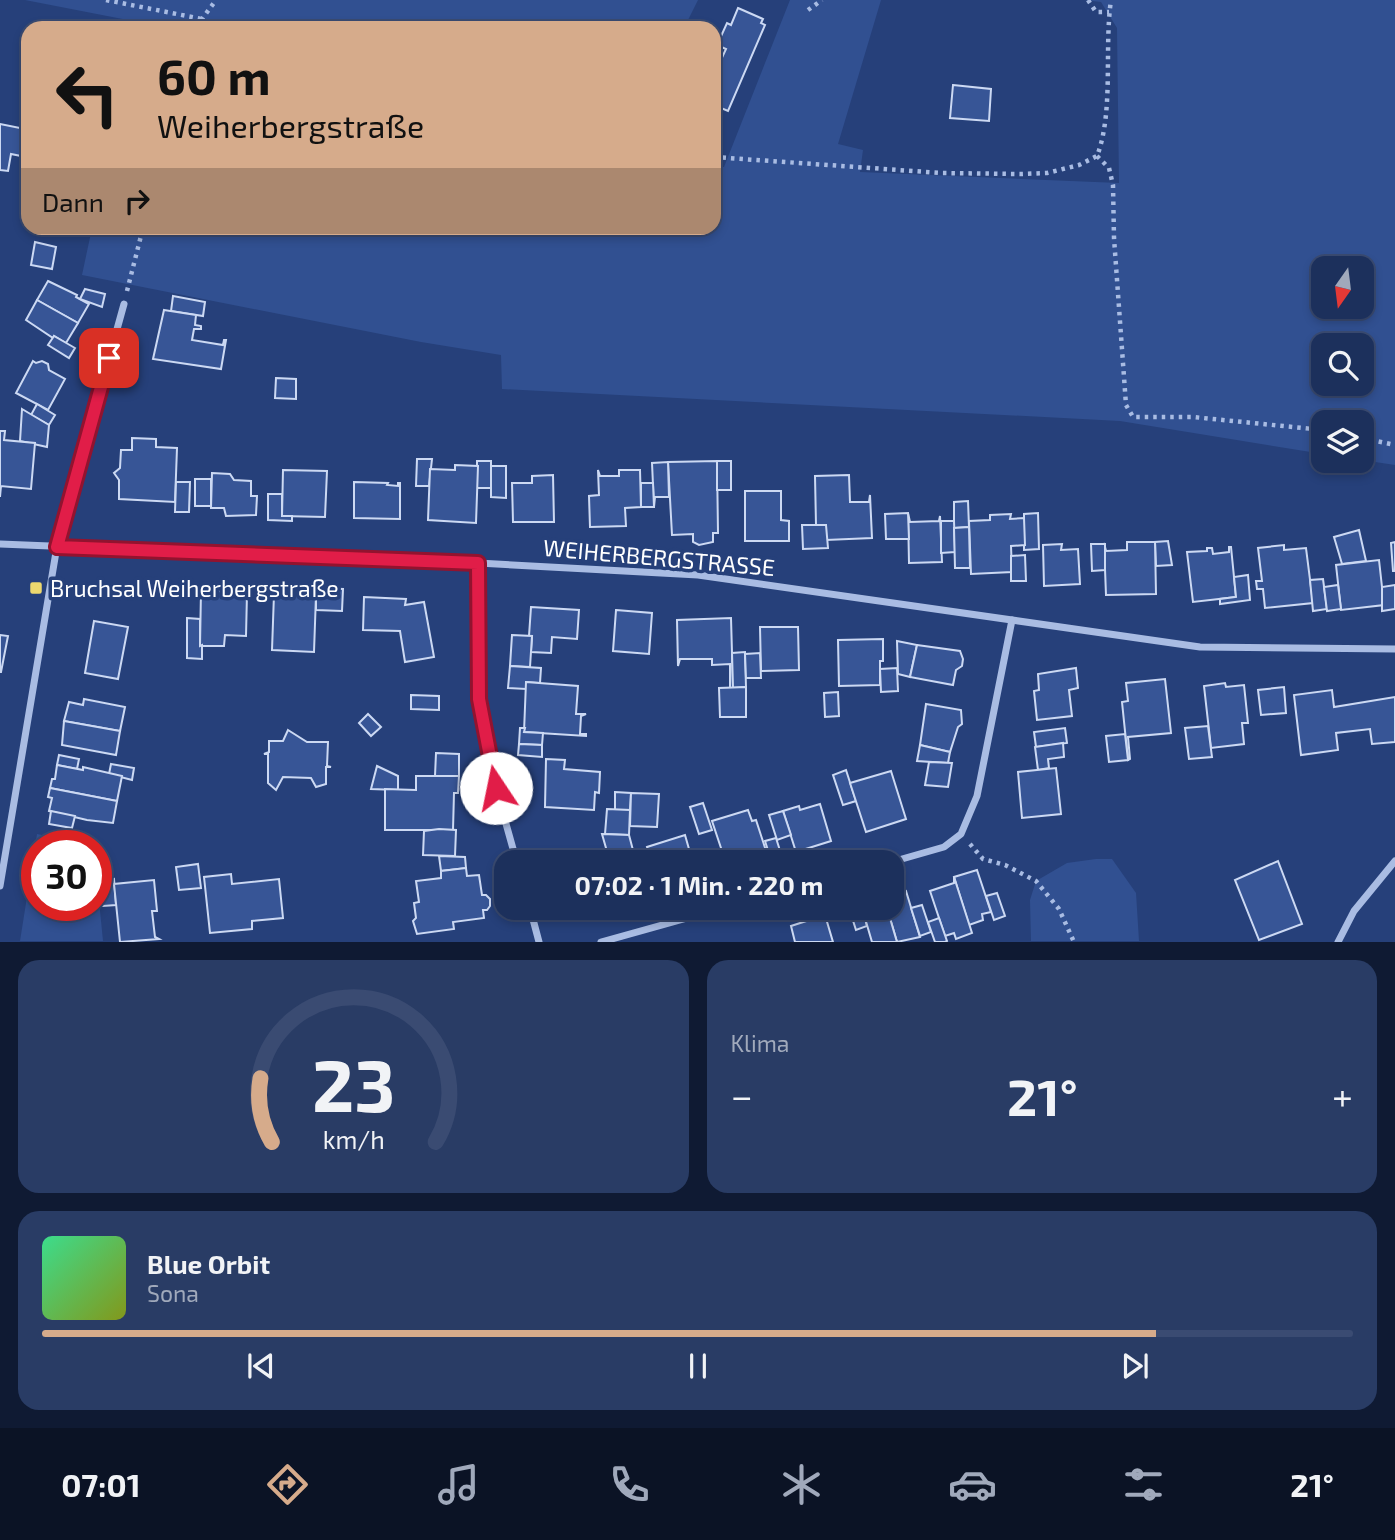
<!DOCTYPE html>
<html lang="de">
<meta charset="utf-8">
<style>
body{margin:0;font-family:"Exo 2",sans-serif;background:#293c65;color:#f1f3f6;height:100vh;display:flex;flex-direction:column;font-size:26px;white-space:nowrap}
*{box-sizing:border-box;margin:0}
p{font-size:23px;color:#a0a9bb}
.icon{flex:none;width:38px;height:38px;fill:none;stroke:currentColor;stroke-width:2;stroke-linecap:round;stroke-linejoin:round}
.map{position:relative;height:942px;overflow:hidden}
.sheet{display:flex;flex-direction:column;gap:18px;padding:18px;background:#0f1a33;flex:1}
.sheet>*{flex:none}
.hud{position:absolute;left:21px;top:21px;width:700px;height:214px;border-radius:21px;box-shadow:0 4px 10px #0003,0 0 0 2px #3a4b72;background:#d6ab8b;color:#111;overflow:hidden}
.needle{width:46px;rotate:194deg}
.tools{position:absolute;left:1311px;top:256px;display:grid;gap:14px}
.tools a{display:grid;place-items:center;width:63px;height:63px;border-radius:14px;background:#1c305c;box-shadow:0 4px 10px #0003,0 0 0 2px #3a4b72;font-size:35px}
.speed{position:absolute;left:21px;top:830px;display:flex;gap:14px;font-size:35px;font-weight:700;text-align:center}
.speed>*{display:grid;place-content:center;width:91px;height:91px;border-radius:50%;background:#1c305c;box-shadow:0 4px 10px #0003,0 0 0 2px #3a4b72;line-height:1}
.speed .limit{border:10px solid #d22;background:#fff;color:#111}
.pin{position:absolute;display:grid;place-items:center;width:60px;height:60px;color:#fff;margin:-30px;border-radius:14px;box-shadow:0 4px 10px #0006}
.me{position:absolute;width:77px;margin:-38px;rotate:349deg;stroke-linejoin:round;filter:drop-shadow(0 0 5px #0008)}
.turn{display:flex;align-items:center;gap:24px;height:147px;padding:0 21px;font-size:32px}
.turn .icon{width:91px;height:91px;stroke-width:2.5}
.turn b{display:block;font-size:49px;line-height:60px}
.then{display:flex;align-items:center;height:66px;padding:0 21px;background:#0003;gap:14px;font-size:26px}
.big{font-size:52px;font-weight:700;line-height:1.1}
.sheet .tile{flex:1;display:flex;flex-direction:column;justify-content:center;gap:10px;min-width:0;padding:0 24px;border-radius:21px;background:#293c65}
.sheet .dial{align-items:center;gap:0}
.dial svg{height:182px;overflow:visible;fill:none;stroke:#3a4b72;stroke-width:7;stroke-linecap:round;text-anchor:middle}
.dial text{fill:#f1f3f6;stroke:none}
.song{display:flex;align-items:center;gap:21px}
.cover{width:84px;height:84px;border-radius:10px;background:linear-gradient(135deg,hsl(150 70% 55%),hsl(70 70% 35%))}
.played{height:7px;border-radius:4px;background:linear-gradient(90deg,#d6ab8b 85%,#3a4b72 85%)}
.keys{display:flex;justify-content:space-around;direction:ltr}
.heat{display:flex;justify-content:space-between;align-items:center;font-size:38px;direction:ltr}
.sheet .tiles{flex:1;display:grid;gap:18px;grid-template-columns:1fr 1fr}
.tile:last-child{grid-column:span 2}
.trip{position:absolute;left:494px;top:850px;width:410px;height:70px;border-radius:21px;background:#1c305c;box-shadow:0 4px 10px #0003,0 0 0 2px #3a4b72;font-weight:700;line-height:70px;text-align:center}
.tab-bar{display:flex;height:112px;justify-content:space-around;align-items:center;background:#0b1325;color:#a0a9bb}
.tab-bar .icon{width:49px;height:49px}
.tab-bar .current{color:#d6ab8b}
.tab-bar b{font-size:32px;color:#f1f3f6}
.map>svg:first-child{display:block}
</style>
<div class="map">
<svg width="1395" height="942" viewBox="0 0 1395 942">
<rect width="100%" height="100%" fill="#26407a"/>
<!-- green -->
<g fill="#315091" fill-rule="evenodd">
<path d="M25,0H698L684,28H137L138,22Z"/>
<path d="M790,0H881L838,144L863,150L860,172L1119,183L1117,28L1101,2L1084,0H1395V465L1362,460V422H1323V454L1120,421L502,389L501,355L421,342L82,275L92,228H714V167H724ZM1323,268H1362V306H1323ZM1323,345H1362V383H1323Z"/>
<path d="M37,834L90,845H37V905H96V870L103,941H20Z"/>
<path d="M1096,859H1112L1136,893L1139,941H1031L1030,900L1036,881L1067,863Z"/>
</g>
<!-- building -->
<g fill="#375596" stroke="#ccd9f3" stroke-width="2">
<path d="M738,8L763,19L761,23L765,25L728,111L714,105V80L718,82L720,78L714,75L726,49L717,45L727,23L731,25Z"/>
<path d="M953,85L991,89L989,121L950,118Z"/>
<path d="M0,124L25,129L21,156L11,154L8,171L0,170Z"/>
<path d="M35,242L56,247L52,269L31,265Z"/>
<path d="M48,281L77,295L76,297L89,304L78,323L37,300Z"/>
<path d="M85,289L105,294L102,307L80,299Z"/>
<path d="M173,296L205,302L203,316L171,311Z"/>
<path d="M37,300L78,323L66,343L54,336L53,338L26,320Z"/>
<path d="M164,310L196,315L195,325L201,326V329H194L192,340L223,345L224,340H226L221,369L153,359Z"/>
<path d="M54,336L75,348L69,358L48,345Z"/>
<path d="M33,361L36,363L42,361L48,364L49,370L65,379L48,410L16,393Z"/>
<path d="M276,378L296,379V399L275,398Z"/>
<path d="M37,404L55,415L49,425L31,415Z"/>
<path d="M22,409L49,425L47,447L20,441Z"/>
<path d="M0,431H5L4,440L35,443L31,489L1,486L0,497Z"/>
<path d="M132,438L156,439V447L177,448L175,502L119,499V480L114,473L120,468L121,450H132Z"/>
<path d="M417,459H432L429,486H416Z"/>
<rect x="477" y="461" width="14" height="27"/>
<path d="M717,461L718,533H713V542L699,545L693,542V534L672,535L668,462Z"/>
<rect x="717" y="461" width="14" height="29"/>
<path d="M668,462L669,497H655L654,507L652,463Z"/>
<path d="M455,465L478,466L476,523L428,520L430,469L455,470Z"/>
<path d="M491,466H506V498L491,497Z"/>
<path d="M283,470L327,471L325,517L282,516Z"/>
<path d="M598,470L600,476H619V470H640L641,507L625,508L626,526L590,527L589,496L599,495Z"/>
<path d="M212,473L230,474L234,480L251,481V496H257L256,515L226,516L224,508H211Z"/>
<path d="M553,475L554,522H513L512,483H532V476Z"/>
<path d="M849,475L850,502H869L870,495L872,538L826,540V525H816L815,476Z"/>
<rect x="195" y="479" width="16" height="27"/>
<path d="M176,482H190L189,512H175Z"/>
<path d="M354,482L388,483L387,485L398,486V483H400V519L354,518Z"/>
<path d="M641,483H653L654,507H641Z"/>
<path d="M745,491H781V520L789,521V541H745Z"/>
<path d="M268,494H282V516H292V521L268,520Z"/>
<path d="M968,501L969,527L954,528V502Z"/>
<path d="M908,513L910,522L939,521L940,516L942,562L909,563Z"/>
<path d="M908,513L909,539H886L885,514Z"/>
<path d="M1038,513L1039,549L1024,550V514Z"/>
<path d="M1011,514L1010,519L1024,518L1025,545L1011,546L1012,572L971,574L969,521L990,520V515Z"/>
<path d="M941,521H954L955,552L941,553Z"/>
<path d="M802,525H826L828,548L803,549Z"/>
<path d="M969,527L970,568H955L954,528Z"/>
<path d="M1359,530L1366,561L1342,564L1334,537Z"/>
<path d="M1168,541L1172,565L1156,566L1155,542Z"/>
<path d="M1127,542H1155L1156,594L1106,595L1104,543L1106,551L1127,550Z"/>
<path d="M1395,542V571H1393L1391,543Z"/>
<path d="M1062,544L1061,550L1078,549L1080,584L1044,586L1043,545Z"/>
<path d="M1091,544H1105V570L1092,571Z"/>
<path d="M1284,545V550L1306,548L1313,603L1265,608L1263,589H1257L1256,581H1262L1258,548Z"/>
<path d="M1229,547H1231L1236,597L1193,602L1187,552L1207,551V548H1212L1213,554L1229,552Z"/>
<path d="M1025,555L1026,581H1011V556Z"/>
<path d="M1379,560L1384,605L1341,610L1336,565Z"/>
<path d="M1248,575L1250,600L1220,604V599L1236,597L1234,577Z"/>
<path d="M1323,579L1327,609L1313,611L1310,580Z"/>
<path d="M1338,585L1341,609L1327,611L1324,587Z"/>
<path d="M1395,585V609L1382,611V587Z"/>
<path d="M316,588L343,589L342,611L316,610Z"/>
<path d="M201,590L247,593L246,636L225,635L224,646H200Z"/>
<path d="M274,594L316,595L314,652L272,650Z"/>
<path d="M364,597L406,599L405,605L424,602L434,657L405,662L400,631L363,630Z"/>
<path d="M531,607L579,610L577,639L552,637L551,653L531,652L532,636H529Z"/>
<path d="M616,610L652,613L649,654L613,651Z"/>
<path d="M187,618L200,619V646L202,645V659L187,658Z"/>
<path d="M731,618L733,688H730V664L712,665V659H680L678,666L677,620Z"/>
<path d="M94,621L128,627L118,679L85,673Z"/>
<path d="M760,627H798L799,670L761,671Z"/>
<path d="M0,635L8,636L1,672H0Z"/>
<path d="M512,635L532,636L530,667L510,666Z"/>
<path d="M883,639V661H880V685L839,686L838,640Z"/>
<path d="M897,641L917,645L910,677L898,674Z"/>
<path d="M917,645L960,651L963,659L962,666L956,670L953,685L910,677Z"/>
<path d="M745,652L746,687L733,688L732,653Z"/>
<path d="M760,653L761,678H746L745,654Z"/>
<path d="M510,666L541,668L540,683L526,682V689L508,688Z"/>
<path d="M897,668L898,691L881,692L880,669Z"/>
<path d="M1076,668L1078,688L1069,690L1072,716L1037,720L1034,691L1039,690L1038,674Z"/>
<path d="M1165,679L1171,733L1128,737L1130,759L1128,760L1122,702L1128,701L1126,683Z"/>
<path d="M526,682L578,686L576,714H586L581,716L580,734H586V736L524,732Z"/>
<path d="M1225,683L1226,687L1244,685L1248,723H1242L1244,744L1211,748L1204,686Z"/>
<path d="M746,687V717H720L719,688Z"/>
<path d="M1284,687L1286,713L1261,715L1258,690Z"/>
<path d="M1332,690L1334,707L1395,697V742L1372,744L1370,729L1336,733L1338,750L1301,755L1294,695Z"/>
<path d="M838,692L839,716L825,717L824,693Z"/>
<path d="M411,695L439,696V710L411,709Z"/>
<path d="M84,699L125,707L120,731L64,721L69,702L83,705Z"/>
<path d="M926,704L961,710L962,724L958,727L950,752L920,745Z"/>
<path d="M368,714L381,727L371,736L359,723Z"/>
<path d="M64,721L120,731L116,755L62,745Z"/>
<path d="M1208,726L1212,757L1189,759L1185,728Z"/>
<path d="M520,728H525L524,732L543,733L542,745L519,744Z"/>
<path d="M1065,728L1067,743L1036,747L1034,732Z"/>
<path d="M288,730L307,742H328L327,766L331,767H326V784L316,787L311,778L283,777L276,790L268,783V754H264L269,752V741H283Z"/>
<path d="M1125,734L1128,760L1109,762L1106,736Z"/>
<path d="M1063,743L1064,757L1048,759L1049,768L1038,770L1035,747Z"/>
<path d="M519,744L542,745V757L518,755Z"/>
<path d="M920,745L950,752L948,763L917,761Z"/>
<path d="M436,753L459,754V776H435Z"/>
<path d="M59,755L79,759L77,769L57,765Z"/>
<path d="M546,759L565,760L564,769L600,772L599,793L595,792L594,810L545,807Z"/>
<path d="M929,762L952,763L948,787L925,785Z"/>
<path d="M111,764L134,768L132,780L109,774Z"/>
<path d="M57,765L83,770V767L122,776L117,801L50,788L52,779H55Z"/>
<path d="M377,766L398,776V790L371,789Z"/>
<path d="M1056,768L1061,814L1022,818L1018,772Z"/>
<path d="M846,770L856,801L843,805L833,775Z"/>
<path d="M891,771L906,819L866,832L850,783Z"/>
<path d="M416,776H459L458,793H454L453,830H385V789L416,790Z"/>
<path d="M50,788L117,801L113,823L87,820L49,811L52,798L48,797Z"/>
<path d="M615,792L631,793L630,810H615Z"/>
<path d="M631,793L659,794L657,827L630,826Z"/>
<path d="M703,803L712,830L699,834L690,807Z"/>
<path d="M820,804L831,841L796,852L783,811L799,806L800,810Z"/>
<path d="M607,809L630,810L629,835L605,834Z"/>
<path d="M748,810L752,821L756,820L769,860L761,863H726L712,821Z"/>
<path d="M51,811L75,816L72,828L49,824Z"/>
<path d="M783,811L791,835L777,840L769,815Z"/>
<path d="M439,829L456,830L455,856L423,855L424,831Z"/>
<path d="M602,834L629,835L634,854L610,862Z"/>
<path d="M685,835L693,863H652L647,847Z"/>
<path d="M776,838L783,860L772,863L765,841Z"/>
<path d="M439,856L465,857L466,868L441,871Z"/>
<path d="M1278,861L1302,924L1259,940L1235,880Z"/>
<path d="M198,864L201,888L179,890L176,867Z"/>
<path d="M466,868L467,876L479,875L482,895H486L490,899V906L487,910H483L484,918L453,922L454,929L417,934L413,921L416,918L414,903L419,902L416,881L441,878V871Z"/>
<path d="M977,870L991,912L982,914L983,920L969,925L954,877Z"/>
<path d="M231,874L232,884L279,879L283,918L252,921V929L210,933L204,877Z"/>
<path d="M954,877L972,933L956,939L954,933L945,936L930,891L954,883Z"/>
<path d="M114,879L116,905L103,906L100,881Z"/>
<path d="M154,880L157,911H152L155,937L159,939L120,942L114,884Z"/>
<path d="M906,891L920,937L897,942L887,908H891V896Z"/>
<path d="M997,893L1005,916L994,920L986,896Z"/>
<path d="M922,905L931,932L920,936L911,908Z"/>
<path d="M569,908H612L572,920Z"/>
<path d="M849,908H862L867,926L856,930Z"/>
<path d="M862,908H887L897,942H872Z"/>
<path d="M825,915L833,942H795L791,926Z"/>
<path d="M939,918L947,941L945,942H935L928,922Z"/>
</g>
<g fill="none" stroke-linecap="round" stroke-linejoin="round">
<!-- path -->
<g stroke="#a9bce3" stroke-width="4.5" stroke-dasharray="3.5 5" stroke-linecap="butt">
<path d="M106,0L202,19"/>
<path d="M1088,0L1096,12H1109"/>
<path d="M808,10L822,0"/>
<path d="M198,28L202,19L216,0"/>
<path d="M1097,156L1109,168L1113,185L1114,238L1126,405L1133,417H1193L1323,430"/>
<path d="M714,157L941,173L1020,174L1047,173L1079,165L1097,156C1114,112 1104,49 1111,0"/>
<path d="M127,291L143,228"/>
<path d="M1362,438L1395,445"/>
<path d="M970,844L983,859L1005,865L1036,881L1059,909L1074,942"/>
</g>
<!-- minor -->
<g stroke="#a9bce3" stroke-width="7">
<path d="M0,544L478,563L698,575L1200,647L1395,649"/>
<path d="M478,563L479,699L496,788L517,863"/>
<path d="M888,863L944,847L961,834L977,796L1012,620"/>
<path d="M0,886L57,546L124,304"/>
<path d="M530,908L539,942"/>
<path d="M601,942L723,908"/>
<path d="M1338,942L1354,911L1395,861"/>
</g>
</g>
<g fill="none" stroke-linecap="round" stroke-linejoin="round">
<!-- route casing -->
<g stroke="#92132f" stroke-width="18">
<path id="route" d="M109,358L57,547L478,563L479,699L496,788"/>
</g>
<!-- route -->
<use href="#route" stroke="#e11d48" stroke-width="12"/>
</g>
<!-- markers -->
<rect fill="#ecd86f" stroke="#26407a" stroke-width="2.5" x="29" y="581" width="14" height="14" rx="3.5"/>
<g text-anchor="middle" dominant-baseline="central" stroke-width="7" stroke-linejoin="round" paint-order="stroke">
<!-- street labels -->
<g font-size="23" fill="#fff" stroke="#26407a">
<text transform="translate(659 557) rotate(5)">WEIHERBERGSTRASSE</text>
</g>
<!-- poi labels -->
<g font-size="23" fill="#fff" stroke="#26407a" text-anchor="start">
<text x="50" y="588">Bruchsal Weiherbergstraße</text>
</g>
</g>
</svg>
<div class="tools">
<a><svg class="needle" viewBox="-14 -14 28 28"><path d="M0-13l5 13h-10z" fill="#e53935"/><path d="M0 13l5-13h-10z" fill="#a0a9bb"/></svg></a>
<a><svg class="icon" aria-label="search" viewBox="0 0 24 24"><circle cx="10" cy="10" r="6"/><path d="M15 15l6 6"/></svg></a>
<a><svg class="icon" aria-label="layers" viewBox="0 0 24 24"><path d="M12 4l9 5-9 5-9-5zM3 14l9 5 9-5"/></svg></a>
</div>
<div class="speed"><div class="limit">30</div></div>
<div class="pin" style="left:109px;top:358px;background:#d93025"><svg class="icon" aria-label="arrive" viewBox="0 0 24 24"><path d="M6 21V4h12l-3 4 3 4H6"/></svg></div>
<svg class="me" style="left:496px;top:788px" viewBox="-20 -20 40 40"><circle r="19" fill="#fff"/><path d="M0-13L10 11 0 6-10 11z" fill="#e11d48"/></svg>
<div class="trip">07:02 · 1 Min. · 220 m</div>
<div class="hud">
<div class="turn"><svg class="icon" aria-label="left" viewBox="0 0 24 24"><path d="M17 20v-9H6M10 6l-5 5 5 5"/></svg><div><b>60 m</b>Weiherbergstraße</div></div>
<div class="then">Dann<svg class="icon" aria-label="right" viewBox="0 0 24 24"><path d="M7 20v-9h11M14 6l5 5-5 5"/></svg></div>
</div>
</div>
<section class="sheet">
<div class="tiles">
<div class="tile dial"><svg viewBox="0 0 100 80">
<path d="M14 69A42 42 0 1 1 86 69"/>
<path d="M14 69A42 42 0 0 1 9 41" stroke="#d6ab8b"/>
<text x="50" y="56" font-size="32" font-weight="700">23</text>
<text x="50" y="72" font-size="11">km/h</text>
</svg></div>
<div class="tile"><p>Klima</p>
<div class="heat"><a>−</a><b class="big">21°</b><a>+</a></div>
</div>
<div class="tile">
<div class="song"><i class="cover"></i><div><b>Blue Orbit</b><p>Sona</p></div></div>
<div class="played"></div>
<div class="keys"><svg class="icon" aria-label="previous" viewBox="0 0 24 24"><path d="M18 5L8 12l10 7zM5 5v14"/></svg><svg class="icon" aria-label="pause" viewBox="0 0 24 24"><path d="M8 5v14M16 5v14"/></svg><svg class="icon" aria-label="next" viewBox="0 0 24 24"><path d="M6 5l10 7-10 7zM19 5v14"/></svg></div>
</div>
</div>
</section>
<nav class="tab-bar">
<b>07:01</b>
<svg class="icon current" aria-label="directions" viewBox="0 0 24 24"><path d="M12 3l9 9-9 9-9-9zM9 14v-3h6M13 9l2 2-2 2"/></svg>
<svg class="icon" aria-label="music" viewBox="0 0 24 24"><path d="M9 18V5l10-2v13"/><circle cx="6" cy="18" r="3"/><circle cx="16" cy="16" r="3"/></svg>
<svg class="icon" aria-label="phone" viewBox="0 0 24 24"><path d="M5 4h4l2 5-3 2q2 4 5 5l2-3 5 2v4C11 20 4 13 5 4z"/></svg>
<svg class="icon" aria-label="climate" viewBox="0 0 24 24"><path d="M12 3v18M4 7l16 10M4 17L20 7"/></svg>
<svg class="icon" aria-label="car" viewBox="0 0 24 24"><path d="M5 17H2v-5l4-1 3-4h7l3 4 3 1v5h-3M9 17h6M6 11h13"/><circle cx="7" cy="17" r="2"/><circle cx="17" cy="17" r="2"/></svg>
<svg class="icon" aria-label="filters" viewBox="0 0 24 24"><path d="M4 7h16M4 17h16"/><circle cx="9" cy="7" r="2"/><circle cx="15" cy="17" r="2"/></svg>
<b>21°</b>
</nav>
